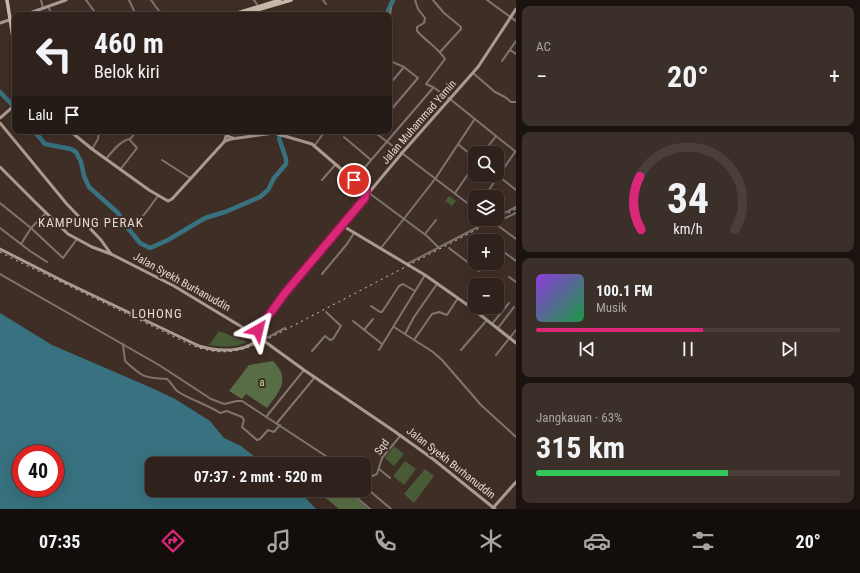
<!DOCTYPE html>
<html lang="id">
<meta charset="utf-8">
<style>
body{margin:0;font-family:"Roboto Condensed",sans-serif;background:#3b2f29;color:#f1f3f6;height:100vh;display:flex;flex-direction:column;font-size:15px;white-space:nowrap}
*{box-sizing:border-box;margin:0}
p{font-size:13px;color:#a7a4a3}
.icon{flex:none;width:22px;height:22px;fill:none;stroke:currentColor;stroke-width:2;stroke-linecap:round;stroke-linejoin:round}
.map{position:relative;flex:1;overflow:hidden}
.sheet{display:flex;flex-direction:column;gap:6px;padding:6px;background:#1a130f;width:344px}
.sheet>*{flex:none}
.guide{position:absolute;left:12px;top:12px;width:380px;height:122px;border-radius:8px;box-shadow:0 4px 16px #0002,0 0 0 1px #4a3f3b;background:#2f221c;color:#f1f3f6;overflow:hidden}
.tools{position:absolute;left:468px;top:146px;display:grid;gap:8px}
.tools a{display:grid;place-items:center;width:36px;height:36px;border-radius:8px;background:#2f221c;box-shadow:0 4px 16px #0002,0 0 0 1px #4a3f3b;font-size:20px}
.speed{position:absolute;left:12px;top:445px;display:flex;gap:8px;font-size:20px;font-weight:700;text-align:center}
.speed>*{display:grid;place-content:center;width:52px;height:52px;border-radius:50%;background:#2f221c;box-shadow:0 4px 16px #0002,0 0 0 1px #4a3f3b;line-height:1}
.speed .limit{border:6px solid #d22;background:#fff;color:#111}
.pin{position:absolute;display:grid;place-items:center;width:34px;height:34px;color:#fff;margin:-17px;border:2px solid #fff;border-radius:50%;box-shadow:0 1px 4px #0007}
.me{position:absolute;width:44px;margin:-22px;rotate:37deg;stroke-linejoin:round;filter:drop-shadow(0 0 3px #0008)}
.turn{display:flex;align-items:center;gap:14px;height:84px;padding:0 16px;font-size:18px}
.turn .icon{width:52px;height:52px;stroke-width:2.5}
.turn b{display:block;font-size:28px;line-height:34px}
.then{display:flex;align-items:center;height:38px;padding:0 16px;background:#0003;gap:8px;font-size:15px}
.big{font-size:30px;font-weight:700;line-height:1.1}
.sheet .tile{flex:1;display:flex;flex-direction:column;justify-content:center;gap:6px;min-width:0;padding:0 14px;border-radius:8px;background:#3b2f29}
.sheet .dial{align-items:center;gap:0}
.dial svg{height:104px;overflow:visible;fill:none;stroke:#4a3f3b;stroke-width:7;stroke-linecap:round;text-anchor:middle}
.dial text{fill:#f1f3f6;stroke:none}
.song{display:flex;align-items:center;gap:12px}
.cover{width:48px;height:48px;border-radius:6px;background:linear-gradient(135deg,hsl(270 70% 55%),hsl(140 70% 35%))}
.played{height:4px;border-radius:2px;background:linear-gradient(90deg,#db2777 55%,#4a3f3b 55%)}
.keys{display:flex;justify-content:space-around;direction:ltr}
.heat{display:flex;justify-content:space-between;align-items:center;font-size:22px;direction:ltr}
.charge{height:6px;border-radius:3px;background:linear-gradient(90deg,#34c759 63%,#4a3f3b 0)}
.trip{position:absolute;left:145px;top:457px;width:226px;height:40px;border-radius:8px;background:#2f221c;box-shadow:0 4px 16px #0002,0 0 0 1px #4a3f3b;font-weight:700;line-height:40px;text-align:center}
.dock{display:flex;height:64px;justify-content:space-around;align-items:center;background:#130e0b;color:#a7a4a3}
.dock .icon{width:28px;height:28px}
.dock .current{color:#db2777}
.dock b{font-size:18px;color:#f1f3f6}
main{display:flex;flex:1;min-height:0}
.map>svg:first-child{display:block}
</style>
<main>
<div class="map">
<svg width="516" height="509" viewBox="0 0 516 509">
<rect width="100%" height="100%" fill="#3f2e25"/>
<!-- green -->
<g fill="#485b36">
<path d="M449,196L456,201L452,206L445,201Z"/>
<path d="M473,210L475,212V219H481L480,223L474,227L467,221Z"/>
<path d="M219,331L247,342C234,348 223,347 209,345Z"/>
<path d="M394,446L404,454L394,466L385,458Z"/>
<path d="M405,461L416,469L404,485L393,476Z"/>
<path d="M425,469L434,476L414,503L404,494Z"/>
</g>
<!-- forest -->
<g fill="#586c45">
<path d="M273,361C291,379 280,391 267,408L246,394L242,399L229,391L249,365Z"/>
<path d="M316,490H347L368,509H339Z"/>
</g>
<!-- water -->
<path fill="#38717f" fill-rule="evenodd" d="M0,313L52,345L152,388L175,399L210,421L224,438L241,446L264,464H152V490H296L301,493L316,509H0ZM21,454H55V488H21Z"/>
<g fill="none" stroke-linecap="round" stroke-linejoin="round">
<!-- river -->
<g stroke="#38717f" stroke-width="4.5">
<path d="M386,15L393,0"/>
<path d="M0,92L15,108"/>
<path d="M34,131L45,144L71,149L76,152L81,162L84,176L89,187L118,213L127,227L140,243L150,248L168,240L205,218L225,212L260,197L268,190L274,178L286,164V159L279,138L283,131"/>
</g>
<!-- street -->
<g stroke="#7e7570" stroke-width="2">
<path d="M41,0L43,8"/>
<path d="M86,0L97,15"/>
<path d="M129,0L136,15"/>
<path d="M151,0L162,15"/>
<path d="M254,0L258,6"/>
<path d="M323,0L326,4"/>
<path d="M415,0L418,9L425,18L424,23L417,27V31C426,41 438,48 445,59L426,84L433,87L450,99L516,152"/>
<path d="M433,0L444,13L461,27V29L440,52"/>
<path d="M487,0L516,21"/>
<path d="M48,6L52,15"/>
<path d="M389,22L391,8"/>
<path d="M389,27L390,61L404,67"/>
<path d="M510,50L516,54"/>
<path d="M502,61L516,41"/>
<path d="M473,73L495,92L505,97L511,102H516"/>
<path d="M389,85L404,67L418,78L389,112"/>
<path d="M373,131L475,209"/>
<path d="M344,137L371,160"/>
<path d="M130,139L137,131"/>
<path d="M315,145L325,131"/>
<path d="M459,145L475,158"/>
<path d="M92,149L98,139L99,131"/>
<path d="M483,153L496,136"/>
<path d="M106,159C112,152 120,141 129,139L137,148L120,170"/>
<path d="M162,160L190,178"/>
<path d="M497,175L516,190"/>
<path d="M322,180L336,164"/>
<path d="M354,180L433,88"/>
<path d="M369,193L427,236L439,248"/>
<path d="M455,193L475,164"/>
<path d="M484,197L515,152"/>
<path d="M0,203L31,228L46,213"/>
<path d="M497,217L516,207"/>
<path d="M489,219L516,239"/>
<path d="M495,223L516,213"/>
<path d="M0,228L30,251L47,262"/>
<path d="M134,228L158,196"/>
<path d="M425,234L436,220"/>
<path d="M480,234L489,241"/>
<path d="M21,244L31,228L63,258L77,239"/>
<path d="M497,247L516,261"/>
<path d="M381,248L435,179L474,120"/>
<path d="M449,248L479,271L485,263"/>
<path d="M407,264L478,227L485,219"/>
<path d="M0,274L159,365L211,399L224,404L237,401H242L338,464"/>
<path d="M322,274L347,244L354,233"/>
<path d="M509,277L516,282"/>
<path d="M371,306L380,312H382L399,286L403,284L415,291"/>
<path d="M353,321L382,344"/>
<path d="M492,324L509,303"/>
<path d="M394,327L433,352L442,360L481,405L516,437"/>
<path d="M498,328L514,307"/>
<path d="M364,330L373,319"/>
<path d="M405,334L414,317L437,284"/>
<path d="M263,340L285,328"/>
<path d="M414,340L432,314L439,312L447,315L458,298"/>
<path d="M123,344L125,361C143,377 143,378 167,379C171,382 173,387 177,391C190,400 207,404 220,413L227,411L242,417L244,420L242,427L257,440L260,439L268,430L274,432L280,425"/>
<path d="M379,350L425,275"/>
<path d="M461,350L487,320"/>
<path d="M312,351L325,336L330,340L333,339L341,326L326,312"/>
<path d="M496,355L516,330"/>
<path d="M266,417L304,370"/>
<path d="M277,423L315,377"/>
<path d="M379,469L390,478"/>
<path d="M364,480L377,474L382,458L401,435"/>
<path d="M364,486L391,509"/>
<path d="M348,490L370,509"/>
</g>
<!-- secondary -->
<g stroke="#a99b92" stroke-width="3">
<path d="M24,15L66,0"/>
<path d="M0,23L15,18"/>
<path d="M0,118L15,105"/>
<path d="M0,123L66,203L101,240L111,254"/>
<path d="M70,131L92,149L149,190L168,201L172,199L224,142L227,134"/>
<path d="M225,131L229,137L233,138"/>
<path d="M225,141L231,139L274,133L312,144L369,193"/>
<path d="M0,167L36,203L68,234L92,247L111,254L174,286L260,338L304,370L394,431L433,459L495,509"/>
<path d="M343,226L425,275L469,306L516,343"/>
<path d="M0,249L63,281L199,346C219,352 245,353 260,338"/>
<path d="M254,335L285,293L402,153L478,67L516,9"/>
<path d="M493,508L516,482"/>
</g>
<!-- primary -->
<g stroke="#cab8ad" stroke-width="3.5">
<path d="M7,0L15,50"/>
<path d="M231,15L280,0"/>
<path d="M240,15L291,0"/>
</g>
<!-- rail -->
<path stroke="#d0c4be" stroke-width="1" stroke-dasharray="2 4" stroke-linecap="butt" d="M0,252L11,258L191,345C220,356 237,353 264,341L516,209"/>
</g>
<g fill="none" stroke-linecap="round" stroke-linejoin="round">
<!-- route casing -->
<g stroke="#8e194d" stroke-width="10">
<path id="route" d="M258,330L285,293L365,198L366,190L354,180"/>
</g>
<!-- route -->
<use href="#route" stroke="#db2777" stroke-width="7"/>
</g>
<g text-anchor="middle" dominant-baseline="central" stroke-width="4" stroke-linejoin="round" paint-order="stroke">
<!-- street labels -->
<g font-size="11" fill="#e2d7d1" stroke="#3f2e25">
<text transform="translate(419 122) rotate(-49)">Jalan Muhammad Yamin</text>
<text transform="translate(182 282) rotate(29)">Jalan Syekh Burhanuddin</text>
<text transform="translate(382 447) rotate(-55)">Sqd</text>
<text transform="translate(451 463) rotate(38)">Jalan Syekh Burhanuddin</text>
</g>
<!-- park labels -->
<g font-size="11" fill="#c1e3a2" stroke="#3f2e25">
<text x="262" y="382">a</text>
</g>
<!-- quarter labels -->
<g font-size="13" letter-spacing="1" fill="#e2d7d1" stroke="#3f2e25">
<text x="91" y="222">KAMPUNG PERAK</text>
<text x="157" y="313">LOHONG</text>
</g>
</g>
</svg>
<div class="tools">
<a><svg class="icon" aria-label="search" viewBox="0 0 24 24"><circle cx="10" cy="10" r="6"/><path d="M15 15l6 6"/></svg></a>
<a><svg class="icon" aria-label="layers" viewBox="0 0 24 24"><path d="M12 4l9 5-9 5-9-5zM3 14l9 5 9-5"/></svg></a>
<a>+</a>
<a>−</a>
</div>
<div class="speed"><div class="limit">40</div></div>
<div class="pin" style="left:354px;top:180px;background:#d93025"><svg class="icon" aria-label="arrive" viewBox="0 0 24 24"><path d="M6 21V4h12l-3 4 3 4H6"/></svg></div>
<svg class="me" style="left:258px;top:330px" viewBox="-20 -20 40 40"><path d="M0-17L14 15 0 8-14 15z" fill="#db2777" stroke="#fff" stroke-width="4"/></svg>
<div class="trip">07:37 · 2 mnt · 520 m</div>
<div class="guide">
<div class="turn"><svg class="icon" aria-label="left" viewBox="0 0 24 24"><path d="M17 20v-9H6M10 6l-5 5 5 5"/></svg><div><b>460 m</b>Belok kiri</div></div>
<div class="then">Lalu<svg class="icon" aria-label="arrive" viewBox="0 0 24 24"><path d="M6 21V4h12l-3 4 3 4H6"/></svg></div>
</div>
</div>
<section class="sheet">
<div class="tile"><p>AC</p>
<div class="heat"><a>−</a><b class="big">20°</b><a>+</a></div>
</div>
<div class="tile dial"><svg viewBox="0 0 100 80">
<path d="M14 69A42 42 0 1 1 86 69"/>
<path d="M14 69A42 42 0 0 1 13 28" stroke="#db2777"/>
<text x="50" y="56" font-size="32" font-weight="700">34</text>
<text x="50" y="72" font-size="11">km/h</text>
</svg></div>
<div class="tile">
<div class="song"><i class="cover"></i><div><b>100.1 FM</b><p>Musik</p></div></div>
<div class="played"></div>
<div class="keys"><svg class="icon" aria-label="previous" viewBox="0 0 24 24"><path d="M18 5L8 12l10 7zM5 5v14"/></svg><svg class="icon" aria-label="pause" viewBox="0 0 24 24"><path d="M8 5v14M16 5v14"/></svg><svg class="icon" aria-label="next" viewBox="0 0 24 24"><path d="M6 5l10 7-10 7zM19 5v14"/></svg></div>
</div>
<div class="tile"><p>Jangkauan · 63%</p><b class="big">315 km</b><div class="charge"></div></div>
</section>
</main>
<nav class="dock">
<b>07:35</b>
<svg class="icon current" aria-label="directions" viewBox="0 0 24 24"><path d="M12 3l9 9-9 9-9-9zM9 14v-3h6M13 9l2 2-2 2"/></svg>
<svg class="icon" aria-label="music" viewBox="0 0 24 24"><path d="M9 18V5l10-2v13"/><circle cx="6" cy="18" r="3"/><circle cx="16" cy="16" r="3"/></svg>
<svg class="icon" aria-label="phone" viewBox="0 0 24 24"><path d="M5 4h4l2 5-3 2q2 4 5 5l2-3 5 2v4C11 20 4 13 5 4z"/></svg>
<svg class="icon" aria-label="climate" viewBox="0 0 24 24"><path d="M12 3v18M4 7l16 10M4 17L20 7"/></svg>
<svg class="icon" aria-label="car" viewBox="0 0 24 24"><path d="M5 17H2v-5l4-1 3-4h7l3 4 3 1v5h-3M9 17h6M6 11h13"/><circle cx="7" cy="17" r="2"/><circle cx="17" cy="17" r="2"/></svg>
<svg class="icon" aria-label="filters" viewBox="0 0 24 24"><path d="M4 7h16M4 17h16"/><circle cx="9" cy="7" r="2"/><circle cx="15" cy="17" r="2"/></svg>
<b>20°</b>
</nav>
